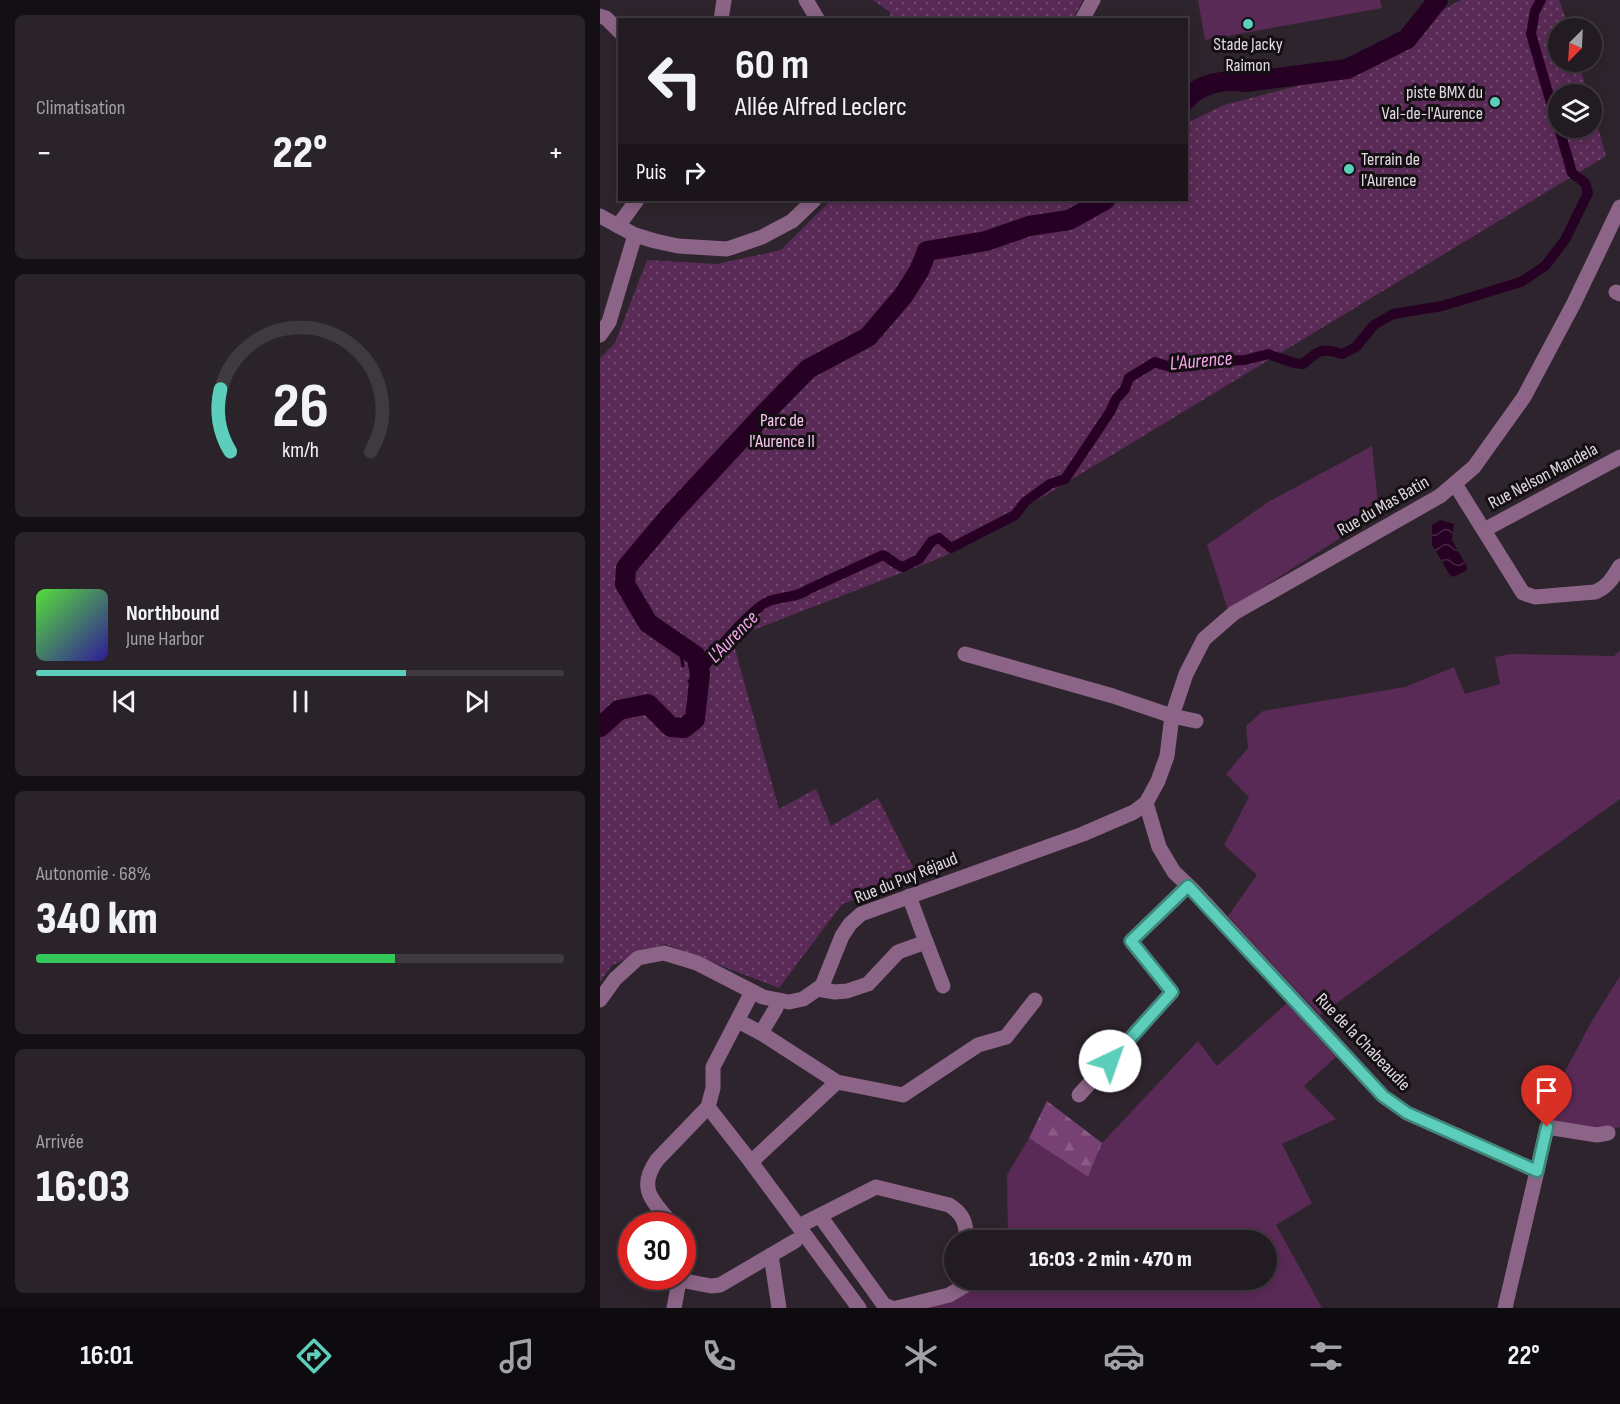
<!DOCTYPE html>
<html lang="fr">
<meta charset="utf-8">
<style>
body{margin:0;font-family:"Sofia Sans Condensed",sans-serif;background:#2a242a;color:#f1f3f6;height:100vh;display:flex;flex-direction:column;font-size:22px;white-space:nowrap}
*{box-sizing:border-box;margin:0}
p{font-size:20px;color:#a2a1a5}
.icon{flex:none;width:33px;height:33px;fill:none;stroke:currentColor;stroke-width:2;stroke-linecap:round;stroke-linejoin:round}
.map{position:relative;flex:1;overflow:hidden}
.sheet{display:flex;flex-direction:column;gap:15px;padding:15px;background:#130f13;width:600px}
.sheet>*{flex:none}
.hud{position:absolute;left:18px;top:18px;width:570px;height:183px;border-radius:0px;box-shadow:0 3px 15px #0003,0 0 0 2px #3f3940;background:#221b22;color:#f1f3f6;overflow:hidden}
.needle{width:39px;rotate:204deg}
.buttons{position:absolute;left:948px;top:18px;display:grid;gap:12px}
.buttons a{display:grid;place-items:center;width:54px;height:54px;border-radius:50%;background:#221b22;box-shadow:0 3px 15px #0003,0 0 0 2px #3f3940;font-size:30px}
.speed{position:absolute;left:18px;top:1212px;display:flex;gap:12px;font-size:30px;font-weight:700;text-align:center}
.speed>*{display:grid;place-content:center;width:78px;height:78px;border-radius:50%;background:#221b22;box-shadow:0 3px 15px #0003,0 0 0 2px #3f3940;line-height:1}
.speed .limit{border:9px solid #d22;background:#fff;color:#111}
.pin{position:absolute;display:grid;place-items:center;width:51px;height:51px;color:#fff;margin:-62px -26px;border-radius:50% 50% 50% 0;rotate:-45deg;box-shadow:0 0 6px #0007}
.pin .icon{rotate:45deg}
.me{position:absolute;width:66px;margin:-33px;rotate:42deg;stroke-linejoin:round;filter:drop-shadow(0 0 4px #0008)}
.turn{display:flex;align-items:center;gap:21px;height:126px;padding:0 18px;font-size:27px}
.turn .icon{width:78px;height:78px;stroke-width:2.5}
.turn b{display:block;font-size:42px;line-height:51px}
.then{display:flex;align-items:center;height:57px;padding:0 18px;background:#0003;gap:12px;font-size:22px}
.big{font-size:45px;font-weight:800;line-height:1.1}
.sheet .card{flex:1;display:flex;flex-direction:column;justify-content:center;gap:9px;min-width:0;padding:0 21px;border-radius:9px;background:#2a242a}
.sheet .dial{align-items:center;gap:0}
.dial svg{height:156px;overflow:visible;fill:none;stroke:#3f3940;stroke-width:7;stroke-linecap:round;text-anchor:middle}
.dial text{fill:#f1f3f6;stroke:none}
.song{display:flex;align-items:center;gap:18px}
.cover{width:72px;height:72px;border-radius:9px;background:linear-gradient(135deg,hsl(110 70% 55%),hsl(250 70% 35%))}
.played{height:6px;border-radius:3px;background:linear-gradient(90deg,#5ccebb 70%,#3f3940 70%)}
.keys{display:flex;justify-content:space-around;direction:ltr}
.heat{display:flex;justify-content:space-between;align-items:center;font-size:33px;direction:ltr}
.charge{height:9px;border-radius:4px;background:linear-gradient(90deg,#34c759 68%,#3f3940 0)}
.trip{position:absolute;left:344px;top:1230px;width:333px;height:60px;border-radius:30px;background:#221b22;box-shadow:0 3px 15px #0003,0 0 0 2px #3f3940;font-weight:800;line-height:60px;text-align:center}
.dock{display:flex;height:96px;justify-content:space-around;align-items:center;background:#0e0b0e;color:#a2a1a5}
.dock .icon{width:42px;height:42px}
.dock .current{color:#5ccebb}
.dock b{font-size:27px;color:#f1f3f6}
main{display:flex;flex:1;min-height:0}
.map>svg:first-child{display:block}
</style>
<main>
<section class="sheet">
<div class="card"><p>Climatisation</p>
<div class="heat"><a>−</a><b class="big">22°</b><a>+</a></div>
</div>
<div class="card dial"><svg viewBox="0 0 100 80">
<path d="M14 69A42 42 0 1 1 86 69"/>
<path d="M14 69A42 42 0 0 1 9 37" stroke="#5ccebb"/>
<text x="50" y="56" font-size="32" font-weight="700">26</text>
<text x="50" y="72" font-size="11">km/h</text>
</svg></div>
<div class="card">
<div class="song"><i class="cover"></i><div><b>Northbound</b><p>June Harbor</p></div></div>
<div class="played"></div>
<div class="keys"><svg class="icon" aria-label="previous" viewBox="0 0 24 24"><path d="M18 5L8 12l10 7zM5 5v14"/></svg><svg class="icon" aria-label="pause" viewBox="0 0 24 24"><path d="M8 5v14M16 5v14"/></svg><svg class="icon" aria-label="next" viewBox="0 0 24 24"><path d="M6 5l10 7-10 7zM19 5v14"/></svg></div>
</div>
<div class="card"><p>Autonomie · 68%</p><b class="big">340 km</b><div class="charge"></div></div>
<div class="card"><p>Arrivée</p><b class="big">16:03</b></div>
</section>
<div class="map">
<svg width="1020" height="1308" viewBox="0 0 1020 1308">
<defs>
<pattern id="forest-firs" width="22" height="20" patternUnits="userSpaceOnUse" patternTransform="scale(1.5)"><rect width="22" height="20" fill="#784173"/><path d="M5 1l3.5 6h-7zM16 11l3.5 6h-7z" fill="#8b5c86"/></pattern>
<pattern id="park-dots" width="8" height="8" patternUnits="userSpaceOnUse" patternTransform="scale(1.5)"><rect width="8" height="8" fill="#5a2a56"/><path d="M2 2h.1M6 6h.1" fill="none" stroke="#71486e" stroke-width="1.8" stroke-linecap="round"/></pattern>
<pattern id="water-waves" width="16" height="10" patternUnits="userSpaceOnUse" patternTransform="scale(1.5)"><rect width="16" height="10" fill="#260124"/><path d="M0 5q4-4 8 0t8 0" fill="none" stroke="#452543"/></pattern>
</defs>
<rect width="100%" height="100%" fill="#2e242d"/>
<!-- green -->
<g fill="#5a2a56">
<path d="M598,0H780L782,8L605,40Z"/>
<path d="M772,446L779,513L628,610L607,545L668,502Z"/>
<path d="M1020,651V799L720,1015L628,916L657,875L624,845L649,797L626,774L648,748L646,726L663,711L805,687L854,667L865,694L900,684L895,657L911,654L1014,656Z"/>
<path d="M1020,976V1127L997,1135L947,1127L950,1099L992,1021Z"/>
<path d="M687,1003L736,1057L704,1086L736,1119L682,1144L712,1203L676,1225L722,1308H328L399,1280H666V1240H408L407,1175L429,1138L488,1177L502,1143L598,1041L617,1066Z"/>
</g>
<!-- forest -->
<path fill="url(#forest-firs)" d="M447,1101L502,1143L488,1177L429,1138Z"/>
<!-- park -->
<g fill="url(#park-dots)">
<path d="M273,0H483L473,19L291,20L290,12Z"/>
<path d="M861,0H959L969,28H958V62H978L988,94H958V128H992V107L1006,156L345,556L132,638L179,809L216,789L231,826L278,798L319,879L242,904L179,988L65,944L12,965L0,982V358L15,343L47,260L117,264L181,250L231,200H586L587,123L624,105L759,70L846,8Z"/>
</g>
<!-- water -->
<path fill="url(#water-waves)" d="M840,520L854,524L852,540L867,567L866,571L853,577H851L832,545V525Z"/>
<g fill="none" stroke-linecap="round" stroke-linejoin="round">
<!-- stream -->
<g stroke="#260124" stroke-width="3">
<path d="M79,644L83,666"/>
<path d="M89,681L97,691"/>
</g>
<!-- canal -->
<g stroke="#260124" stroke-width="10">
<path d="M941,0L935,11L931,34L958,127"/>
<path d="M100,673C110,657 152,608 169,601C183,596 197,598 209,589L283,555C291,559 295,565 303,567L319,559L332,541L339,538L351,548L415,515L425,502L450,484L465,479L510,412L516,399L525,389L529,378L555,362C570,368 582,370 596,362L645,360L668,354L694,363L703,364C717,351 723,347 742,354L756,347L774,325L793,314L842,306L921,282L945,266L965,240L988,193L985,183L972,173L959,128"/>
</g>
<!-- river -->
<g stroke="#260124" stroke-width="20">
<path d="M586,100C599,83 625,79 646,82L747,69L807,39L838,0"/>
<path d="M0,727L19,710L48,704L71,727L84,728L95,719L100,673L96,656L48,623L25,584L26,568L72,513L164,414L208,369L268,337L303,296L319,271L327,251L386,241L429,226L469,220L505,200"/>
</g>
<!-- minor -->
<g stroke="#8c6487" stroke-width="15">
<path d="M206,0L218,20"/>
<path d="M0,16L6,18L20,32"/>
<path d="M121,20L124,0"/>
<path d="M482,20L493,0"/>
<path d="M0,216L35,235L55,241L78,246L127,249L162,237L192,221L214,200"/>
<path d="M18,226L37,200"/>
<path d="M1016,292L1020,294"/>
<path d="M0,335L9,322L35,235"/>
<path d="M855,484L923,593L935,597L995,592C1008,587 1013,577 1020,566"/>
<path d="M884,530L1020,457"/>
<path d="M365,654L513,696L572,716L596,721"/>
<path d="M546,803L559,847L574,872L594,891L783,1096L807,1113L937,1171L905,1308"/>
<path d="M326,942L343,986"/>
<path d="M217,989L235,992L247,991L268,984L298,952L326,942L309,896"/>
<path d="M0,1000L15,979L38,958L64,953L97,963L163,997L189,1002L203,999L222,986L242,936L250,924L261,914L483,834L534,812L546,803L558,781L567,756L572,716L586,674L604,639L634,613L840,496L874,467L924,397L974,303L1020,207"/>
<path d="M138,1021L161,1033L237,1082L303,1095L378,1045L406,1037L435,1000"/>
<path d="M161,1033L176,1008L177,1001"/>
<path d="M479,1095L572,992L531,941L588,886"/>
<path d="M108,1107L151,1162L259,1308"/>
<path d="M151,1162L237,1082"/>
<path d="M937,1171L947,1127L997,1135L1008,1133"/>
<path d="M220,1216L284,1305L292,1308"/>
<path d="M74,1226C54,1202 36,1190 57,1160L108,1107L113,1088V1067L152,992"/>
<path d="M199,1226L276,1187L349,1205C364,1214 366,1224 367,1240"/>
<path d="M82,1245V1262"/>
<path d="M171,1255L179,1308"/>
<path d="M80,1280L111,1286L120,1285L195,1241"/>
<path d="M74,1308L80,1276"/>
<path d="M297,1308L349,1295L366,1285L367,1280"/>
</g>
</g>
<g fill="none" stroke-linecap="round" stroke-linejoin="round">
<!-- route casing -->
<g stroke="#3c867a" stroke-width="15">
<path id="route" d="M510,1061L572,992L531,941L588,886L783,1096L807,1113L937,1171L947,1127"/>
</g>
<!-- route -->
<use href="#route" stroke="#5ccebb" stroke-width="10"/>
</g>
<!-- markers -->
<g fill="#5ccebb" stroke="#140f13" stroke-width="2">
<circle cx="648" cy="24" r="6"/>
<circle cx="895" cy="102" r="6"/>
<circle cx="749" cy="169" r="6"/>
</g>
<g text-anchor="middle" dominant-baseline="central" stroke-width="6" stroke-linejoin="round" paint-order="stroke">
<!-- poi labels -->
<g font-size="18" fill="#e0d9df" stroke="#140f13">
<text x="648" y="44">Stade Jacky<tspan x="648" dy="21">Raimon</tspan></text>
<text x="883" y="92" text-anchor="end">piste BMX du<tspan x="883" dy="21">Val-de-l'Aurence</tspan></text>
<text x="761" y="159" text-anchor="start">Terrain de<tspan x="761" dy="21">l'Aurence</tspan></text>
</g>
<!-- park labels -->
<g font-size="18" fill="#fac8f3" stroke="#140f13">
<text x="182" y="420">Parc de<tspan x="182" dy="21">l'Aurence II</tspan></text>
</g>
<!-- street labels -->
<g font-size="18" fill="#e0d9df" stroke="#140f13">
<text transform="translate(943 476) rotate(-28)">Rue Nelson Mandela</text>
<text transform="translate(783 506) rotate(-30)">Rue du Mas Batin</text>
<text transform="translate(306 878) rotate(-22)">Rue du Puy Réjaud</text>
<text transform="translate(763 1042) rotate(46)">Rue de la Chabeaudie</text>
</g>
<!-- water labels -->
<g font-size="20" font-style="italic" fill="#f6a5ed" stroke="#140f13">
<text transform="translate(601 361) rotate(-5)">L'Aurence</text>
<text transform="translate(133 637) rotate(-46)">L'Aurence</text>
</g>
</g>
</svg>
<div class="buttons">
<a><svg class="needle" viewBox="-14 -14 28 28"><path d="M0-13l5 13h-10z" fill="#e53935"/><path d="M0 13l5-13h-10z" fill="#a2a1a5"/></svg></a>
<a><svg class="icon" aria-label="layers" viewBox="0 0 24 24"><path d="M12 4l9 5-9 5-9-5zM3 14l9 5 9-5"/></svg></a>
</div>
<div class="speed"><div class="limit">30</div></div>
<div class="pin" style="left:947px;top:1127px;background:#d93025"><svg class="icon" aria-label="arrive" viewBox="0 0 24 24"><path d="M6 21V4h12l-3 4 3 4H6"/></svg></div>
<svg class="me" style="left:510px;top:1061px" viewBox="-20 -20 40 40"><circle r="19" fill="#fff"/><path d="M0-13L10 11 0 6-10 11z" fill="#5ccebb"/></svg>
<div class="trip">16:03 · 2 min · 470 m</div>
<div class="hud">
<div class="turn"><svg class="icon" aria-label="left" viewBox="0 0 24 24"><path d="M17 20v-9H6M10 6l-5 5 5 5"/></svg><div><b>60 m</b>Allée Alfred Leclerc</div></div>
<div class="then">Puis<svg class="icon" aria-label="right" viewBox="0 0 24 24"><path d="M7 20v-9h11M14 6l5 5-5 5"/></svg></div>
</div>
</div>
</main>
<nav class="dock">
<b>16:01</b>
<svg class="icon current" aria-label="directions" viewBox="0 0 24 24"><path d="M12 3l9 9-9 9-9-9zM9 14v-3h6M13 9l2 2-2 2"/></svg>
<svg class="icon" aria-label="music" viewBox="0 0 24 24"><path d="M9 18V5l10-2v13"/><circle cx="6" cy="18" r="3"/><circle cx="16" cy="16" r="3"/></svg>
<svg class="icon" aria-label="phone" viewBox="0 0 24 24"><path d="M5 4h4l2 5-3 2q2 4 5 5l2-3 5 2v4C11 20 4 13 5 4z"/></svg>
<svg class="icon" aria-label="climate" viewBox="0 0 24 24"><path d="M12 3v18M4 7l16 10M4 17L20 7"/></svg>
<svg class="icon" aria-label="car" viewBox="0 0 24 24"><path d="M5 17H2v-5l4-1 3-4h7l3 4 3 1v5h-3M9 17h6M6 11h13"/><circle cx="7" cy="17" r="2"/><circle cx="17" cy="17" r="2"/></svg>
<svg class="icon" aria-label="filters" viewBox="0 0 24 24"><path d="M4 7h16M4 17h16"/><circle cx="9" cy="7" r="2"/><circle cx="15" cy="17" r="2"/></svg>
<b>22°</b>
</nav>
